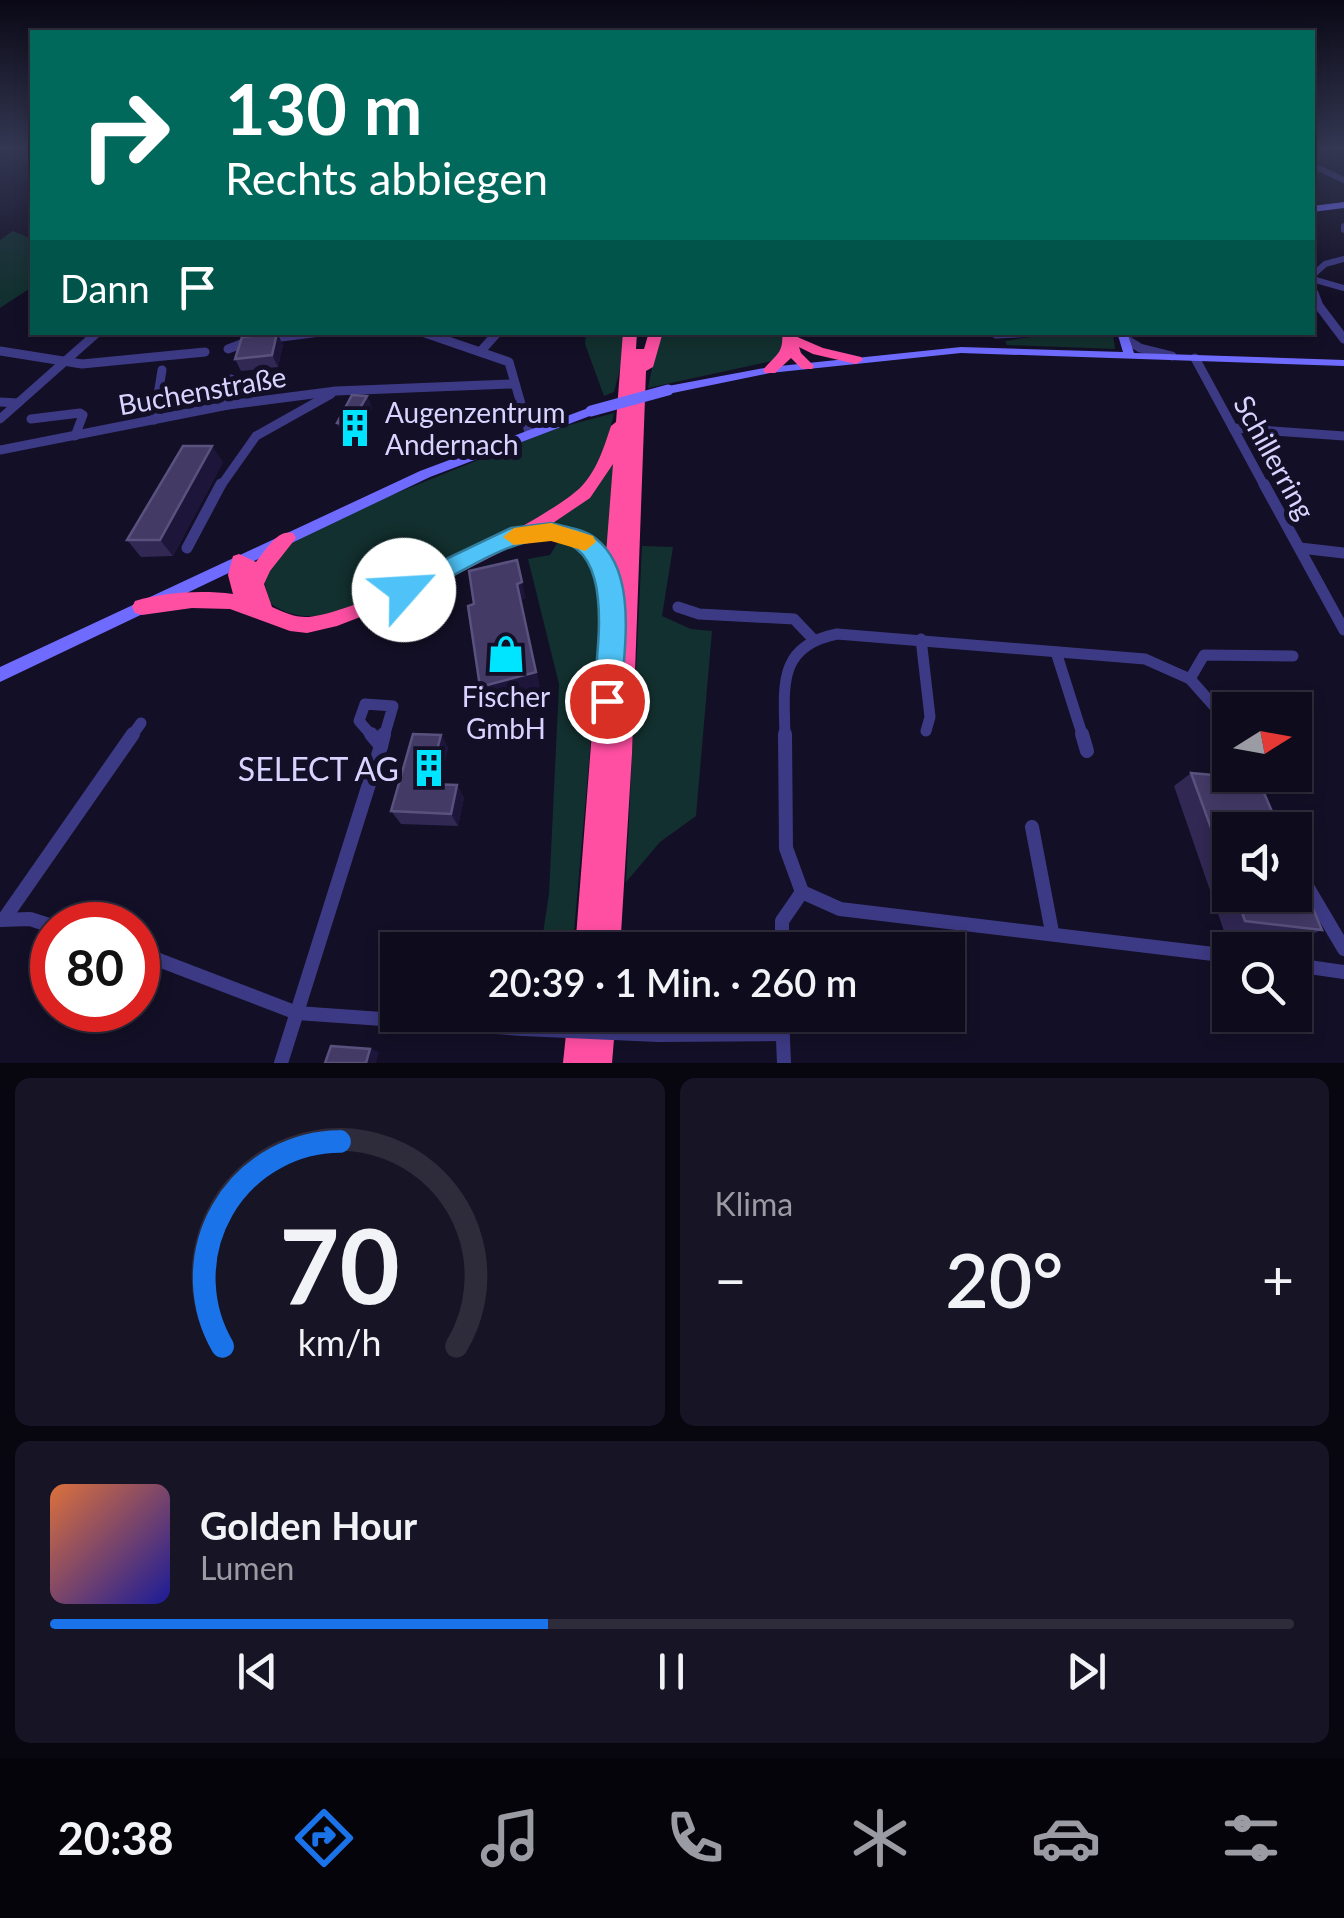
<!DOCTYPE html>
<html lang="de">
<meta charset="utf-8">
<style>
body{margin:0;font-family:Lato,sans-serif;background:#171425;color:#f1f3f6;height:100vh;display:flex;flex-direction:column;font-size:38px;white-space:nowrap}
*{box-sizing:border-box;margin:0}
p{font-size:32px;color:#9b9ba3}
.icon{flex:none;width:55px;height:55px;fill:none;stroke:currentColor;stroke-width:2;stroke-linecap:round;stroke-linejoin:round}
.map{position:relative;height:1063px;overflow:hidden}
.side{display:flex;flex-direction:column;gap:15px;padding:15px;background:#08060f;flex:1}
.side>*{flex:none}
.top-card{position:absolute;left:30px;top:30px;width:1285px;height:305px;border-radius:0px;box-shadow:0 5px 15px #0003,0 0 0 2px #2e2b3b;background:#00695c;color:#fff;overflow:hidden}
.needle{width:65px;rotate:79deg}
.buttons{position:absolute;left:1212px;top:692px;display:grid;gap:20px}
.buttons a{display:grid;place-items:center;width:100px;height:100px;border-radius:0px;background:#0e0b1c;box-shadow:0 5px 15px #0003,0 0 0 2px #2e2b3b;font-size:50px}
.speed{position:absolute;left:30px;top:902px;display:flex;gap:20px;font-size:50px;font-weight:700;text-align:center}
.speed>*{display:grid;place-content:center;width:130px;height:130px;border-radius:50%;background:#0e0b1c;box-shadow:0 5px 15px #0003,0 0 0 2px #2e2b3b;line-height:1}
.speed .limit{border:15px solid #d22;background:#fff;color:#111}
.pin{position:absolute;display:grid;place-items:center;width:85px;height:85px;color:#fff;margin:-42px;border:5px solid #fff;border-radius:50%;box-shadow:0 2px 10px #0007}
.me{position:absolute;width:110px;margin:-55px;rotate:64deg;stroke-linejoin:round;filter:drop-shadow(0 0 8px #0008)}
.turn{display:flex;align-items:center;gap:35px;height:210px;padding:0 30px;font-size:45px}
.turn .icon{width:130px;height:130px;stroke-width:2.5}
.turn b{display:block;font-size:70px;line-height:85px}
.then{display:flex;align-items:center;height:95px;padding:0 30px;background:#0003;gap:20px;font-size:38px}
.big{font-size:75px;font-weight:600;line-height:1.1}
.side .tile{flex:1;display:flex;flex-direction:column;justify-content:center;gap:15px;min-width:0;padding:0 35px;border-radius:15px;background:#171425}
.side .dial{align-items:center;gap:0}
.dial svg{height:260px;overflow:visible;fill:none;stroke:#2e2b3b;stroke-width:7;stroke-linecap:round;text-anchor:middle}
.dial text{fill:#f1f3f6;stroke:none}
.song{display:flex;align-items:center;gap:30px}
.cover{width:120px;height:120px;border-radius:15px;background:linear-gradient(135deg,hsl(20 70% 55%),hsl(240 70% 35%))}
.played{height:10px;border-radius:5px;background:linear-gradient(90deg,#1a73e8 40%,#2e2b3b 40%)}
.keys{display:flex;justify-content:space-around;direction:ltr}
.heat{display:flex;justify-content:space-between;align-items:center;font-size:55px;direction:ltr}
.side .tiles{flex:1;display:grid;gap:15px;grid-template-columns:1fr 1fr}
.tile:last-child{grid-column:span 2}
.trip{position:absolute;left:380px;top:932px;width:585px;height:100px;border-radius:0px;background:#0e0b1c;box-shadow:0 5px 15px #0003,0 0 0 2px #2e2b3b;font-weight:600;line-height:100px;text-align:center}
.tab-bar{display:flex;height:160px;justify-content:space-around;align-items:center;background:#06040b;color:#9b9ba3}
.tab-bar .icon{width:70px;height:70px}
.tab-bar .selected{color:#1a73e8}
.tab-bar b{font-size:45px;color:#f1f3f6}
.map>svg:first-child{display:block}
</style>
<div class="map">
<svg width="1344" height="1063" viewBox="0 0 1344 1063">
<rect width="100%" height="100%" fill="#130f26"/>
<!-- green -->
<g fill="#12302f">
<path d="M13,231L32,239V287L0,308V240Z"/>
<path d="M780,332L785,346L777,360L648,388L659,333Z"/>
<path d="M586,333H624L621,365L614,392L604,396L585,344Z"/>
<path d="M1058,333H1113L1115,349L1007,345L1005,341Z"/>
<path d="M614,413L607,444L589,483L556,510L341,613C314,617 293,620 270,603L263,577L292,542L377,501L554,429Z"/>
<path d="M614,448L609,560C586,538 570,527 537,530L564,512Z"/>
<path d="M561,537C592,548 601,571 603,603L573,943L542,940L549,894L559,684L528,559L550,555Z"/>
<path d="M642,546L673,547L662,616L691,629L712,631L696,816L660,842L626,882Z"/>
</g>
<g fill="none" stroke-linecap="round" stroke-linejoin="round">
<!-- street-far3 -->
<g stroke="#3d3a85" stroke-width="6">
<path d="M1312,165L1344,180"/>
<path d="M1344,226V230"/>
<path d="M1312,276L1325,264L1344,259"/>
<path d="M1312,279L1344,288"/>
<path d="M1312,287L1315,295"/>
</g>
<!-- street-far2 -->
<g stroke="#3d3a85" stroke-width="9">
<path d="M1314,293L1319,306L1344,339"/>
<path d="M422,332L509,362L529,432"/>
<path d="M996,334L1041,332"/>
<path d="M1124,338L1140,348L1172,356"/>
<path d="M266,339L320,332"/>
<path d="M228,349L249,341"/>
<path d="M0,351L82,364L205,352"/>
<path d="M480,352L498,332"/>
<path d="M1195,358L1265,487"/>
<path d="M0,402L18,403"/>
<path d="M228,405L231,379"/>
<path d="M0,419L98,332"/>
<path d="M31,419L80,413L83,415L75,436"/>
<path d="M154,420L162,370"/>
<path d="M1233,428L1344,436"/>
<path d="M0,450L228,405L336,391L513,384"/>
<path d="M220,487L256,436L331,394"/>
</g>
<!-- street-far1 -->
<g stroke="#3d3a85" stroke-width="11">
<path d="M1264,484L1344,630"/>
<path d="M187,548L221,484"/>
<path d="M1300,548L1344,553"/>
<path d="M678,607L699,614L794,619L813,639"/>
<path d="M921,639L930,717L926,731"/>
<path d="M1056,652L1083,737"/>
<path d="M1190,679L1204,655L1293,656"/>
<path d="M131,737L141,723"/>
<path d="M373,737L359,721L365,704L393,706L384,737"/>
<path d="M785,737C784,686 777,646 837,634L1145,659L1190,679L1230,724"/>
</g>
<!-- street -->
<g stroke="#3d3a85" stroke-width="14">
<path d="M371,734L381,746"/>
<path d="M785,734L786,848L802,892"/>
<path d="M1082,734L1087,751"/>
<path d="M381,746L384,734"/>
<path d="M1032,827L1052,932"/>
<path d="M1295,866L1344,949"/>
<path d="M802,892L840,909L1230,956"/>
<path d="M4,919L133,734"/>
<path d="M0,920L30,919L52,926"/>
<path d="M782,950V921L802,892"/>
<path d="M138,952L297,1013L523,1029"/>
<path d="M1295,965L1344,972"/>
<path d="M782,1015L784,1063"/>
<path d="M658,1035L782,1034"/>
<path d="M281,1063L381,746"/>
</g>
<!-- secondary -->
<g fill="#6f6bff" fill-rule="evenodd">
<path d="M1344,202V208L1312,212V206Z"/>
<path d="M1117,332H1127L1134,353L1344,360V366L961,353L770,373L668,394L662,390L668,386L770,367L961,347L1123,352Z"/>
<path d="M591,407L597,411L595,414L430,477L0,682V667L420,471Z"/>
</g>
<!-- highway -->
<g fill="#ff4fa3" fill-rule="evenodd">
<path d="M623,332H637L636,349H644L649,332H663L653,367L646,371L632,754L620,950H575L603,591L591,561L574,545L555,541L524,540L412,597L337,626L307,633L290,631L230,609L192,608L142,615L135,613L132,607L135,601C165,592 202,590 233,594L228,575L233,556L239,554L256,562C266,550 277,529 293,533L296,538L270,571L264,584L272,607C283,612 296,618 309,617C361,612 541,524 580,488C597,471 604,447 611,426L616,422ZM613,464L606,554L586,536L547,527L590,498Z"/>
<path d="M782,332H794L795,336L823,348L861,357L863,360L856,364L813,354L799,347L801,353L814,366L812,369H802L791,358L775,373H765L763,370C776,354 784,354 782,332Z"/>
<path d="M568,1015H616L612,1063H563Z"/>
</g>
<!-- street-bridge -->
<path stroke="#3d3a85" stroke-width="14" d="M523,1029L658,1035"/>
<!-- secondary-bridge -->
<path stroke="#6f6bff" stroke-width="11" d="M591,411L668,390"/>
</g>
<!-- wall -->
<g fill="#312854">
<path d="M1312,148H1344L1319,161L1312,159Z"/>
<path d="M277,333L283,345L278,367L241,371L235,359Z"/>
<path d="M367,396L372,409L355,437L343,436L337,423Z"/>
<path d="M223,462L173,556L141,557L127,540Z"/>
<path d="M441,735L448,748L439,784L457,785L464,798L458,826L401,824L391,811Z"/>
<path d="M1191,773L1230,830V895H1295L1322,930L1299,939L1224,931L1174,786Z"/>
</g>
<!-- shaded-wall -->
<g fill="#1d163a">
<path d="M1327,148H1344V153L1319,161Z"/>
<path d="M277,333L283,345L278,367L272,355Z"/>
<path d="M367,396L372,409L355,437L350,425Z"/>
<path d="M212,446L223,462L173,556L160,540Z"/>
<path d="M517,560L526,598L521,600L540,687L486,702L480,687L517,584Z"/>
<path d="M441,735L448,748L436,797L428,784Z"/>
<path d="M457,785L464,798L458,826L451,814Z"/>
<path d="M370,1049L379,1052L376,1063H366Z"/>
</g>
<!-- building -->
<g fill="#433a66" stroke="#5a527e" stroke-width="2.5">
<path d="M277,333L272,355L235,359L242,337Z"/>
<path d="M352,395L367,396L350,425L337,423Z"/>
<path d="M183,446H212L160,540H127Z"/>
<path d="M517,560L522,582L517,584L536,672L480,687L468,606L474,604L469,571Z"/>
<path d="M413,734L441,735L428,784L457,785L451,814L391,811Z"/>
<path d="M1191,773L1258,779L1280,830H1230V880Z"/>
<path d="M1295,866L1322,930L1245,921L1236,895H1295Z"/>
<path d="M331,1046L370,1049L366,1063H325Z"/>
</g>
<!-- sky -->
<linearGradient id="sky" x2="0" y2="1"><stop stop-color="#0a0815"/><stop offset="0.5" stop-color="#333752"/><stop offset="1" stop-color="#333752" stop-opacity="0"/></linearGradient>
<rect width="1344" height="297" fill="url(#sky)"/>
<!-- route -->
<path fill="#4fc3f7" stroke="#337fa1" stroke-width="2.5" d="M551,523C565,527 584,529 595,538C640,572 623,653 621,701L617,710L607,714L597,710L593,701C597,645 623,517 523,543C492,551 444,582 413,597H396L392,590L396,583L511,528Z"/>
<!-- slow -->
<path fill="#f59e0b" d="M551,523L593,536L596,542L585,551L551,541L514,545L503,537L514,528Z"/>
<!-- icons -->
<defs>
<g id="building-bare" transform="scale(3)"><path d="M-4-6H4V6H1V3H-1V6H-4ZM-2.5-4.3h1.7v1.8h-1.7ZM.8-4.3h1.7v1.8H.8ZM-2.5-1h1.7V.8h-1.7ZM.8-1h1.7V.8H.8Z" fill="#00e5ff" stroke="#130f26" stroke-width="2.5" paint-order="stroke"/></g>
<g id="shop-bare" transform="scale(3)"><path d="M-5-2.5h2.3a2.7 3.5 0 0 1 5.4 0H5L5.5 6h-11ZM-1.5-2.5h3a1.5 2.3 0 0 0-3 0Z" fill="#00e5ff" stroke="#130f26" stroke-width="2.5" paint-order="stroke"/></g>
</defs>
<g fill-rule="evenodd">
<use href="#building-bare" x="355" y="428"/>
<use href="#shop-bare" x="506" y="654"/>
<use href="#building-bare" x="429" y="768"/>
</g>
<g text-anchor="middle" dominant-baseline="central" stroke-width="10" stroke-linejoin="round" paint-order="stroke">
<!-- street labels -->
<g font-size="28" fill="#d9d4ff" stroke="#130f26">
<text transform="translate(202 390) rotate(-10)">Buchenstraße</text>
<text transform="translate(1275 457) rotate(61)">Schillerring</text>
</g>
<!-- poi labels -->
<g font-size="28" fill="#d9d4ff" stroke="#130f26" text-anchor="start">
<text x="385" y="412">Augenzentrum<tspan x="385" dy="32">Andernach</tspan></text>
<text x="506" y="696" text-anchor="middle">Fischer<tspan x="506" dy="32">GmbH</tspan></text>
</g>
<!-- near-poi labels -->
<g font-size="32" fill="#d9d4ff" stroke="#130f26" text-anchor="end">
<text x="399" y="768">SELECT AG</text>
</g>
</g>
</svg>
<div class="buttons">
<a><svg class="needle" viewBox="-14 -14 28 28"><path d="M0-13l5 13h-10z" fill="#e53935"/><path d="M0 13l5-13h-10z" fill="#9b9ba3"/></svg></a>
<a><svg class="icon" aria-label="sound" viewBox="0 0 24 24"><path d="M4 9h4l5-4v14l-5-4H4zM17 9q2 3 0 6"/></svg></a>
<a><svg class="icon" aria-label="search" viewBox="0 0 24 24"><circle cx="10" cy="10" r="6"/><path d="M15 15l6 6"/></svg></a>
</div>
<div class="speed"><div class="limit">80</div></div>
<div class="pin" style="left:607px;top:701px;background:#d93025"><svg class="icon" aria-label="arrive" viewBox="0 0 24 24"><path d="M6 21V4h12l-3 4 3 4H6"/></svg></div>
<svg class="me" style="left:404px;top:590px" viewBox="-20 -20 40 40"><circle r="19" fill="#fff"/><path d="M0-13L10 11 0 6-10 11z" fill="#4fc3f7"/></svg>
<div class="trip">20:39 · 1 Min. · 260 m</div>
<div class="top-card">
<div class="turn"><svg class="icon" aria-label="right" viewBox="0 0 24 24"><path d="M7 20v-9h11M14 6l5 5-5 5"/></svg><div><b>130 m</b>Rechts abbiegen</div></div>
<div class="then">Dann<svg class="icon" aria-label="arrive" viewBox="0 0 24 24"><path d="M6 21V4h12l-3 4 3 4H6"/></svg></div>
</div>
</div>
<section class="side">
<div class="tiles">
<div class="tile dial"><svg viewBox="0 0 100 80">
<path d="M14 69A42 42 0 1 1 86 69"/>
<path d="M14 69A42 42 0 0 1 50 6" stroke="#1a73e8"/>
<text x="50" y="56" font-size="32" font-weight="700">70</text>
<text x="50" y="72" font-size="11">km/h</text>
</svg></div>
<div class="tile"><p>Klima</p>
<div class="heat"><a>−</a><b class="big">20°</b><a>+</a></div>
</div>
<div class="tile">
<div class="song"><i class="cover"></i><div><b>Golden Hour</b><p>Lumen</p></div></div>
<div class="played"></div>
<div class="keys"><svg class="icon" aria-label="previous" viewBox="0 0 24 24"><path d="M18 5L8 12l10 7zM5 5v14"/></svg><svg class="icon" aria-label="pause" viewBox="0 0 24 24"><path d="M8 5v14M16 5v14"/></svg><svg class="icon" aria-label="next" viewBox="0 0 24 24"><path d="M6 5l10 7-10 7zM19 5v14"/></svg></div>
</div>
</div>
</section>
<nav class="tab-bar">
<b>20:38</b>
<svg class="icon selected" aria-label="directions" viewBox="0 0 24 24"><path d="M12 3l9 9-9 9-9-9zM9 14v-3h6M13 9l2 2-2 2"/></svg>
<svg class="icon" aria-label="music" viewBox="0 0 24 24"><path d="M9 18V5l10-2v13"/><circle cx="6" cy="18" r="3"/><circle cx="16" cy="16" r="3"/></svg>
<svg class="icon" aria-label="phone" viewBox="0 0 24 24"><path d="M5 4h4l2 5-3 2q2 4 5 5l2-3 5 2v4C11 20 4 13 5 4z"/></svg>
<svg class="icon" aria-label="climate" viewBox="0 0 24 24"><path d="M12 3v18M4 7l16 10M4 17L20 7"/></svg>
<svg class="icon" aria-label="car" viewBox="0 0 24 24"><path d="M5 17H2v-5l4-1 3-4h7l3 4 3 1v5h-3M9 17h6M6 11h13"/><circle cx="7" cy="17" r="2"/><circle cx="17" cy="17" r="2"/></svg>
<svg class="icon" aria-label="filters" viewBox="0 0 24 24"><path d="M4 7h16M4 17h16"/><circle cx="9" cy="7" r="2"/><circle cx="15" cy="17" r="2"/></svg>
</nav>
